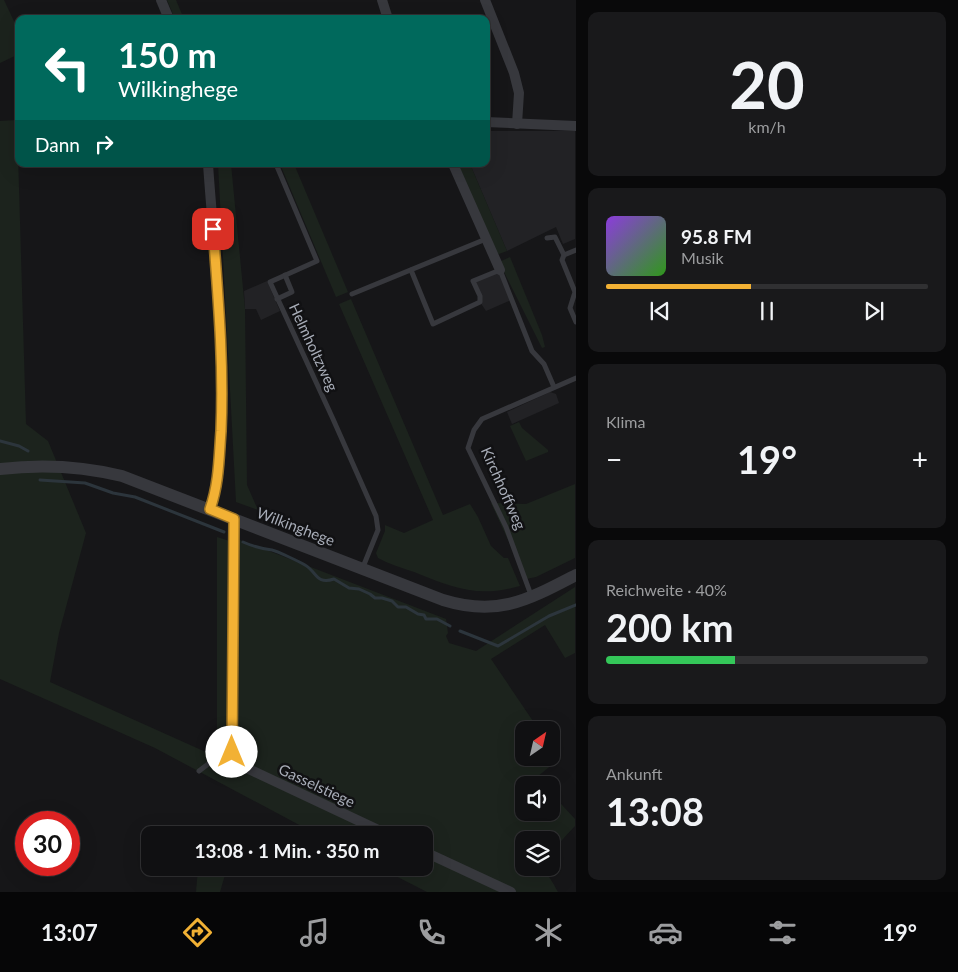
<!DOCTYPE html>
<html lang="de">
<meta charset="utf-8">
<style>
body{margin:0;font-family:Lato,sans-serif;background:#19191b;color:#f1f3f6;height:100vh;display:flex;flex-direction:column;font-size:19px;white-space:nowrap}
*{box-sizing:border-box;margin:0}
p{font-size:16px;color:#9c9d9f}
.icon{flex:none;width:28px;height:28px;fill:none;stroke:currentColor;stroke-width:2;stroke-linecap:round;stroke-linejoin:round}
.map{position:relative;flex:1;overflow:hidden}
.panel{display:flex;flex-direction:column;gap:12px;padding:12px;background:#09090a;width:382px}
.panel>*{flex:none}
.guide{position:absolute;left:15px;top:15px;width:475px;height:152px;border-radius:10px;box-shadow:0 5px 20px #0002,0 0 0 1px #303032;background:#00695c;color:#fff;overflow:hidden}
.needle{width:32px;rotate:34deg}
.controls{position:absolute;left:515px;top:721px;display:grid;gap:10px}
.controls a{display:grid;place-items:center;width:45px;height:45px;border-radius:10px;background:#101012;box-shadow:0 5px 20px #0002,0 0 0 1px #303032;font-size:25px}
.speed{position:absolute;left:15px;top:811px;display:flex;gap:10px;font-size:25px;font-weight:700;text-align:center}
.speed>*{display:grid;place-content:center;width:65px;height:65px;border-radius:50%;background:#101012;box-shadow:0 5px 20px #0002,0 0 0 1px #303032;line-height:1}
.speed .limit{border:8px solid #d22;background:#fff;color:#111}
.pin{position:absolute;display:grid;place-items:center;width:42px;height:42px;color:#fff;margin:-21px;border-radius:10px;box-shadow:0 2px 8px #0006}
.me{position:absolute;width:55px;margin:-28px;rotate:0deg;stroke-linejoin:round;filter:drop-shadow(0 0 4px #0008)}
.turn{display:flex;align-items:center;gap:18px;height:105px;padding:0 20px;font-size:22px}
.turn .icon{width:65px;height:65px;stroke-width:2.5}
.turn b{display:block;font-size:35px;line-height:42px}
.then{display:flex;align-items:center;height:48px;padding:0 20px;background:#0003;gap:10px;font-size:19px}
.big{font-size:38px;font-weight:700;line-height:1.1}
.panel .tile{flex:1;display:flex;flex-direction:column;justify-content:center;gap:8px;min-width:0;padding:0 18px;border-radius:10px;background:#19191b}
.panel .dial{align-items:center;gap:0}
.dial b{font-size:65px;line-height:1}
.song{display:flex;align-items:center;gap:15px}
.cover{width:60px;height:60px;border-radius:8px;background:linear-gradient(135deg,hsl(270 70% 55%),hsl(110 70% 35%))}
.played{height:5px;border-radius:2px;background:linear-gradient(90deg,#f2b134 45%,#303032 45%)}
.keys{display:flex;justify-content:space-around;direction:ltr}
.heat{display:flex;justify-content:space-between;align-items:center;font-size:28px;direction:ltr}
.charge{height:8px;border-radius:4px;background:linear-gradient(90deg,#34c759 40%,#303032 0)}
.trip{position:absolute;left:141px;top:826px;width:292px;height:50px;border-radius:10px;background:#101012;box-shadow:0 5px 20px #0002,0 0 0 1px #303032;font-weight:700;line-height:50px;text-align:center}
.tab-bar{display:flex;height:80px;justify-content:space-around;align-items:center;background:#060607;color:#9c9d9f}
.tab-bar .icon{width:35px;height:35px}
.tab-bar .on{color:#f2b134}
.tab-bar b{font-size:22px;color:#f1f3f6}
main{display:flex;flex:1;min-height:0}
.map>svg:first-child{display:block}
</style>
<main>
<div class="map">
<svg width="576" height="892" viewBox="0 0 576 892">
<rect width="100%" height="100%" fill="#161618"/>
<!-- built -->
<g fill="#222225">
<path d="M486,131H575V239L563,244L556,227L507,251L470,164H486Z"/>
<path d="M500,270L511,300L486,311L480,302L473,281Z"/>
<path d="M267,281L280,311L261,320L256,309H245L244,291Z"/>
<path d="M550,392L556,394L559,403L512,424L507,412Z"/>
</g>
<!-- green -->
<g fill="#1c231d">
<path d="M0,0H4L19,32V54L0,63Z"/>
<path d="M167,0H176L184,19H175Z"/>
<path d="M17,120L26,424L48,441L86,533L59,633L50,682L208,753L217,748V537L239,544L240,540L446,619L448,633L446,636L449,643L476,651L575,587V653L565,658L545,625L491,659L539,730H524V758H551V748L559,759L537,777L544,785H524V812H551V793L575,819V826L551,852V840H524V868C546,868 548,874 558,892H427L380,868H425V835H318L155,748L0,679V121Z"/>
<path d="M218,164H231L245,309L247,485L258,510L236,502Z"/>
<path d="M280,164H294L348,292L336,297Z"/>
<path d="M458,164H470L507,251L496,255Z"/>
<path d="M510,257L542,335L545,347L542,348L499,262Z"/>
<path d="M351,299L443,515L470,504L478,517L491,546L504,558H508L520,586C477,598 454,588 414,572C402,568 389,564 378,558L376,553L385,531V525L404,533L433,520L339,304Z"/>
<path d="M519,422L522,428L548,450V452L526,461L510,426Z"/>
<path d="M575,484V558L536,577L526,579L491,503L526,504Z"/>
<path d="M198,868H227L220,892H196Z"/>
</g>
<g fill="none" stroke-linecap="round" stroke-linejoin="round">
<!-- stream -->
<g stroke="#2c353c" stroke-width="3">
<path d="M0,441L19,446L28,451"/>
<path d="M40,480L85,483L113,493L135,497L224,532"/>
<path d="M243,542C252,546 263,549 272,550C277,551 300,562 305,565C317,572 316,585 334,579L349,588L359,589L370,594L375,598H382L392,601L398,607H406L418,614L424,615L426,619H437L450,626"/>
<path d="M460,631L498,646L549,616L576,605"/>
</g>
<!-- service -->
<g stroke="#37383d" stroke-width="5">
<path d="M276,164L317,261L270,282L333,419L376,516L378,530L363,567"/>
<path d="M547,238L555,237L564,255L576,250"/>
<path d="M564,255L562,260L575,292L570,308L576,322"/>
<path d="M411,270L433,324L480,302V296L473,281L500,270L532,351L544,364L554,387"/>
<path d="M352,294L486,239"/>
<path d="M277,299L292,292L285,275"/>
<path d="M531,595L506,527L468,448L474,430L482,419L576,378"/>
<path d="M199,771L216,758L232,752"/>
</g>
<!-- minor -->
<g stroke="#37383d" stroke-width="10">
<path d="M161,0L169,19"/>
<path d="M382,0L388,19"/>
<path d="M485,0L514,73L519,93L517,124"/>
<path d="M486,122L576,126"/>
<path d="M208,164C214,251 225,339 221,427C220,454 220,483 210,509"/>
<path d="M453,164L500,270"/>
<path d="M234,519L232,752L238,764L389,835"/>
<path d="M425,852L511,892"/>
</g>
<!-- tertiary -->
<path stroke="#37383d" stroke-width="12" d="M0,469C42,464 81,466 122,476L443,600C498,617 528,600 576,575"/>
</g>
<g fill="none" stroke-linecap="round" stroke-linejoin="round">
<!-- route casing -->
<g stroke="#9d7322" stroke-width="12">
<path id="route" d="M213,229C218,296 224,363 221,431C219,457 219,484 210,509L234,519L232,752"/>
</g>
<!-- route -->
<use href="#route" stroke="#f2b134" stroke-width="9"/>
</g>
<g text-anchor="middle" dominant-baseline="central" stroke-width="5" stroke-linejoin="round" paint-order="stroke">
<!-- street labels -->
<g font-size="15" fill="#a8adb8" stroke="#111113">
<text transform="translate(314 347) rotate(65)">Helmholtzweg</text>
<text transform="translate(504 488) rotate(66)">Kirchhoffweg</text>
<text transform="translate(296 526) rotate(21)">Wilkinghege</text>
<text transform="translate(317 785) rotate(25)">Gasselstiege</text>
</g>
</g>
</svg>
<div class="controls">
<a><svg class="needle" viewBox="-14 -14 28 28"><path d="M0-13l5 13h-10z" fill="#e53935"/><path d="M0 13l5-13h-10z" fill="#9c9d9f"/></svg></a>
<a><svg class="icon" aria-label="sound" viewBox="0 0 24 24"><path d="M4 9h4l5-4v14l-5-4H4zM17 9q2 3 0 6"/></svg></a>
<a><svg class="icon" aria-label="layers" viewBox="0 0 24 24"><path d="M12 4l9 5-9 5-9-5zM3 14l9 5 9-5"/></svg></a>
</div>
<div class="speed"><div class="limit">30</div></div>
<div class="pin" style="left:213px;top:229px;background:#d93025"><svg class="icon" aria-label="arrive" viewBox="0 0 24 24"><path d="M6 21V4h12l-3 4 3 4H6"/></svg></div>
<svg class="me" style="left:232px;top:752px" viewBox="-20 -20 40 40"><circle r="19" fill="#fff"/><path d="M0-13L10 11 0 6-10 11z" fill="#f2b134"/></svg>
<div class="trip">13:08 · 1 Min. · 350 m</div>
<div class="guide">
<div class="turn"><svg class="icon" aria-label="left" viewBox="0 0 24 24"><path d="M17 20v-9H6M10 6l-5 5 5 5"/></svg><div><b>150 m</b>Wilkinghege</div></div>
<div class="then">Dann<svg class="icon" aria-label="right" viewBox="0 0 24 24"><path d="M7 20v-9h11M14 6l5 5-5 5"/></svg></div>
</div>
</div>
<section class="panel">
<div class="tile dial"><b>20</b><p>km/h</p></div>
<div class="tile">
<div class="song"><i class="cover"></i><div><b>95.8 FM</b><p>Musik</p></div></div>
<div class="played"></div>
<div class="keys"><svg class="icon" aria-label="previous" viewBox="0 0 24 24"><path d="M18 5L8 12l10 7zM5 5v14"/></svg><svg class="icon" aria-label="pause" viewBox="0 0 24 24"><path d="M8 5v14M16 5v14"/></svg><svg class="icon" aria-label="next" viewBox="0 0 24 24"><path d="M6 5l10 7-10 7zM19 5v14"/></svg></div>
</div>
<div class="tile"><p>Klima</p>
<div class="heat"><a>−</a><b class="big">19°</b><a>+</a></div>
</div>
<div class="tile"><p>Reichweite · 40%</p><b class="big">200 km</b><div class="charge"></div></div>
<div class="tile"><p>Ankunft</p><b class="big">13:08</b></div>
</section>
</main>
<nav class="tab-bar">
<b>13:07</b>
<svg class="icon on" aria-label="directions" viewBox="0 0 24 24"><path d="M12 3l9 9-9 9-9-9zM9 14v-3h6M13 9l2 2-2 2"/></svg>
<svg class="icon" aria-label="music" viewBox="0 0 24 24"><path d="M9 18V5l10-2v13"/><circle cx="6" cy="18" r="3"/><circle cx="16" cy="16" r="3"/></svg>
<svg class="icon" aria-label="phone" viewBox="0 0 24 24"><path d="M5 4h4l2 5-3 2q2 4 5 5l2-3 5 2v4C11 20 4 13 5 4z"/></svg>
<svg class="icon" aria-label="climate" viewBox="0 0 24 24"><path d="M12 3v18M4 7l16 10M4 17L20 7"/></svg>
<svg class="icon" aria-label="car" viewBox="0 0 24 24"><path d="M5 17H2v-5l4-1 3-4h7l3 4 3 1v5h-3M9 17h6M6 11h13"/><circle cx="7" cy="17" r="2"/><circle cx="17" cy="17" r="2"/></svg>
<svg class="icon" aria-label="filters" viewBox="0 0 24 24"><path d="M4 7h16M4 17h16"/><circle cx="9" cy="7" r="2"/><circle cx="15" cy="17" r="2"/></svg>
<b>19°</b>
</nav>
